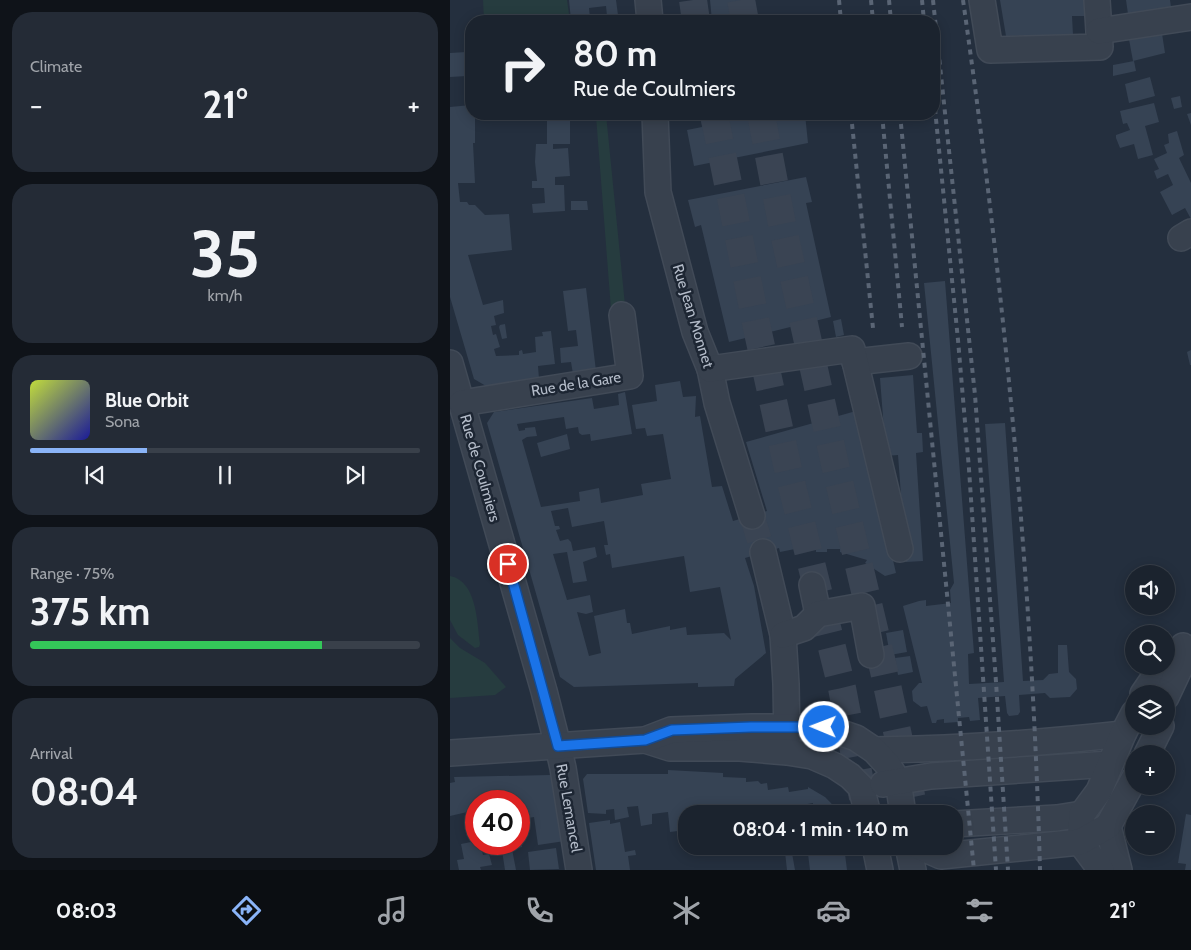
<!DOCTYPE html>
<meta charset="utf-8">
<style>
body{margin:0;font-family:Cabin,sans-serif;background:#242b36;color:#f1f3f6;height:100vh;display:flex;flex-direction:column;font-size:19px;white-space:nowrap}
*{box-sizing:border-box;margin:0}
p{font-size:16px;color:#a0a4aa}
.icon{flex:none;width:28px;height:28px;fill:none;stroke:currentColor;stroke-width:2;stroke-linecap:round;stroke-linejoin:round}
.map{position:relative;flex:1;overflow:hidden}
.sheet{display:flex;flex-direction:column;gap:12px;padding:12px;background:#0f1319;width:450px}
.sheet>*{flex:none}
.guide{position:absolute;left:15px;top:15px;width:475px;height:105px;border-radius:20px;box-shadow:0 2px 12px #0003,0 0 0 1px #39404a;background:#1b232e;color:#f1f3f6;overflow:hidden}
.tools{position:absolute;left:675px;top:565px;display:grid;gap:10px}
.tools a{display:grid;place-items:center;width:50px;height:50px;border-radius:50%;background:#1b232e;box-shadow:0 2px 12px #0003,0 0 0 1px #39404a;font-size:25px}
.speed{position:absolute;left:15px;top:790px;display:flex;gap:10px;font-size:25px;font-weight:700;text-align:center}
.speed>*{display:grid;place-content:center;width:65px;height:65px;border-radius:50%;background:#1b232e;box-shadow:0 2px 12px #0003,0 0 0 1px #39404a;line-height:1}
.speed .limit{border:8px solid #d22;background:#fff;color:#111}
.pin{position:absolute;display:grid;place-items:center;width:42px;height:42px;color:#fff;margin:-21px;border:2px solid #fff;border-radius:50%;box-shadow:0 1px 5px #0007}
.me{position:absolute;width:55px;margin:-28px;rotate:271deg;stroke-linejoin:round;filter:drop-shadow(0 0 4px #0008)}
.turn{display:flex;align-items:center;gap:18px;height:105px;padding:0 25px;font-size:22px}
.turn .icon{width:65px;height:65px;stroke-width:2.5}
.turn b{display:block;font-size:35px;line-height:42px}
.big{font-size:38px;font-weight:700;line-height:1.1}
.sheet .widget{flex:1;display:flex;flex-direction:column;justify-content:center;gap:8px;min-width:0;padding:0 18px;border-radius:20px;background:#242b36}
.sheet .dial{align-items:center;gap:0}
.dial b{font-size:65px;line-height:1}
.song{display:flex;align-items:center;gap:15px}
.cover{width:60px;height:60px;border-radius:8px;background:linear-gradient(135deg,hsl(70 70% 55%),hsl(240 70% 35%))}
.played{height:5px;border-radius:2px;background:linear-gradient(90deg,#8ab4f8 30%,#39404a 30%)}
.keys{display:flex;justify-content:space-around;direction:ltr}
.heat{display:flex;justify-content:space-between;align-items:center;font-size:28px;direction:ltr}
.charge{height:8px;border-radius:4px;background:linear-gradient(90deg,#34c759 75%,#39404a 0)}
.trip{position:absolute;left:228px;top:805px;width:285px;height:50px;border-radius:20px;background:#1b232e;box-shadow:0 2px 12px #0003,0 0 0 1px #39404a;font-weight:700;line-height:50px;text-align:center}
.menu{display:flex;height:80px;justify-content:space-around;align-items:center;background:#0b0e12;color:#a0a4aa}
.menu .icon{width:35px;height:35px}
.menu .current{color:#8ab4f8}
.menu b{font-size:22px;color:#f1f3f6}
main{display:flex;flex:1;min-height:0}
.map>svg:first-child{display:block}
</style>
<main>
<section class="sheet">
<div class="widget"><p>Climate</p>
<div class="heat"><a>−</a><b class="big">21°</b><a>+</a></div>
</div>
<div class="widget dial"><b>35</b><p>km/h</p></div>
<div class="widget">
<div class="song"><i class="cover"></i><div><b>Blue Orbit</b><p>Sona</p></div></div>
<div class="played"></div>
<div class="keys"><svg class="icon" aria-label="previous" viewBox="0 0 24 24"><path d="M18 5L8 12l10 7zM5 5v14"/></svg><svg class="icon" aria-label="pause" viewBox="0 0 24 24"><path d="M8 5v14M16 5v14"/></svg><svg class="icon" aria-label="next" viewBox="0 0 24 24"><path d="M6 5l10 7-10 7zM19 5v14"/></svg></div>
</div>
<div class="widget"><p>Range · 75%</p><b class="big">375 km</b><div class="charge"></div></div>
<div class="widget"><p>Arrival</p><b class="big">08:04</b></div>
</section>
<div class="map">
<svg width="741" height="870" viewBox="0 0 741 870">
<rect width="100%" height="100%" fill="#242f3e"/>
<!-- green -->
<g fill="#263c3f">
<path d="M33,0H117L120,21H34Z"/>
<path d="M38,114H156L175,305L178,356L165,361L146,116Z"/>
<path d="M0,576C27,581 27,622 30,644L29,647L25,648L8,635L0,620Z"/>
<path d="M0,638L10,648L35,663L56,687L45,695L0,698Z"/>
</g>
<!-- building -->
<g fill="#364354" fill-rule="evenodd">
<path d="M119,0H166L168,15L157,16L156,6L139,8L140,18L121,20Z"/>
<path d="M260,0H305L307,21H262Z"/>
<path d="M550,0H638L639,16H622L623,35L556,36Z"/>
<path d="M676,0H720L722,14L679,21Z"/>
<path d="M711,27L715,53L683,61L678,34Z"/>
<path d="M16,52L17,76L0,77V53Z"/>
<path d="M684,61L686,71L663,76V65Z"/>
<path d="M700,77L705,96L679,103L675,84Z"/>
<path d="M730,96L732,107L724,109L721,98Z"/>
<path d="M704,103L709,122L695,126L703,155L688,159L684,144L670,148L666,138V135L680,130L677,123L673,124L670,111Z"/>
<path d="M21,105V114H25V143H23L25,183H8L10,202H17L19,205H25L35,215L59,214L62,250L18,255L33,305L53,300L54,313L44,316L46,325L41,326L43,335L46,334L50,347L44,349L46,356L69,355V351L72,350L73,354L86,352L85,337L93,336L92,332L101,331L105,364L88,366L89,379L36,386L24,379L0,297V107Z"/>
<path d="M741,113V125L737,114Z"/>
<path d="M250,114H355L358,143L244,166L237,130L252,127Z"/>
<path d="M97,118H120V144H103V149L118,148L120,176L105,177V185H114L115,211L83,213L82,204L95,203L94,188H82V181H87L85,162L86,144H97Z"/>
<path d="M727,131L734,155L729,158L741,183V219L735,208L722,215L710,192L723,185L718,174L707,179L704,171L709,169L704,159L717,153L714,145L719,143L718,134Z"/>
<path d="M356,177L362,202L356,203L381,317L279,342L251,225L245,227L238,200Z"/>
<path d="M121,201H137L138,210H121Z"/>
<path d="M495,281L524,653L518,654L519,684L554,682L535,424L555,423L573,681L593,680L599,674L608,673V645H617L619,672L626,679L627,689L620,697L600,698L595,693L569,695L570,712L568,715L559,716L557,713L555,696L528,698L530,720L520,721L519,717L508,718V722L494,723V719L487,720L486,723H482L477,706L471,707L463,701L462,691L469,683H472L453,606L469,601L476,600V606L501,603L500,590L504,583L474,283Z"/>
<path d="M136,288L146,371L123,374L121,362L111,363L110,348L128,346L126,330L118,331L113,291Z"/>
<path d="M391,319L394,335L386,337L383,321Z"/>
<path d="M55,324L57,338L52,339L49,327L50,325Z"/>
<path d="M741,350V365H740L737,352Z"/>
<path d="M463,375L467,433H472L473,452L466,453L473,561L456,562L448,455L436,456L430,378Z"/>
<path d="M230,381L233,397L246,396L245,417L250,416L262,487L272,486L283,521L317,511L296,442L406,411L427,490L446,573L435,576L415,563L417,560L390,552V549H377V552H366V549H361L360,546L330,552L329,548L295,558L304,586L316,653L285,679L284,686L248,687V683L124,687L110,677L37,423L44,412L142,398L144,409L169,405L168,394L175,392L182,434L141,441L140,434L132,435L129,433L128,427L116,429L114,417L67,424L69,431L75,430V428L85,427L87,436L77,437L72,440L91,507L130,501L129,492L149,488L151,503L193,495L191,484L221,479L213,434L197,436L195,428L186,429L182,405L207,401L205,385ZM118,508L122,527L154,521L158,545H154L156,555L160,554L162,568L234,556L240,592L270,587L281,640L274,633L237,635L236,627L220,630V626L182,634L180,623H177L175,609L144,616L151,653L139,656L127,612L136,614L143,612L140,595L117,600L103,554L117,552L123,583L137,581L133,562L147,557L145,547L123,551L121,542L118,539L110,541L106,530L110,529L109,526H105L101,511Z"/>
<path d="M117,434L120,449L91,457L87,443Z"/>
<path d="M453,630L457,652L440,655L436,633Z"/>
<path d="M460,656L463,672L448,675L445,658Z"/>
<path d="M218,770L273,773V777L296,778V782L308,781L311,784L317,783L318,790L338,787L339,792L358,789V787L375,797L381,803L388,814H236V830L220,832L218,812L202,814V824L191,826L188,806L177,807L179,817L165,820L164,809L156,810V814L138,813L133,779L137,774H218ZM363,803V810L348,812L347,806Z"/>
<path d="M100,775L106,779L115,841L88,845L84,817L78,818L77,829L69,831V801H26V810L0,816V783L5,782L4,777Z"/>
<path d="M736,814L741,815V870H735L736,864L728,863Z"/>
<path d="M160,820V824L170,822L175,852L185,850L186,855L178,856L180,870H146L139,823Z"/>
<path d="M69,840H71L72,847L62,849L66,870H55L51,844H69Z"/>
<path d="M26,841V844H30L33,855L39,854L42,865L30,867L31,870H9L7,860L14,859L11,844Z"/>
<path d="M331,846H344L345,850L342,853L345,870H337L335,852Z"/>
<path d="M357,846H394L397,870H360Z"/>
<path d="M106,848L109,869L80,870L78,852Z"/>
</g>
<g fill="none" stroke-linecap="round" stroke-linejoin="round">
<!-- minor-tunnel -->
<path stroke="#3a4453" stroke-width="25" stroke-dasharray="25 12" stroke-linecap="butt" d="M302,516L313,552"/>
<!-- highway-tunnel -->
<g stroke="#3a4453" stroke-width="28" stroke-dasharray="28 14" stroke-linecap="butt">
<path d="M243,0L246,21"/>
<path d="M291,0L295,21"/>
<path d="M264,114L307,328L340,478L392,688L414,803"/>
<path d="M311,114L332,224L386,469L434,671L463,805"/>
</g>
<!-- minor casing -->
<g stroke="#414a57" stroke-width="28">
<g id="minor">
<path d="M198,0L200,21"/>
<path d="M532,0L540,50L650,47L647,0"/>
<path d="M649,31L741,17"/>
<path d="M205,114L208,192L245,332L260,369L267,403L302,516"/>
<path d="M731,238L741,232"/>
<path d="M405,362L459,356"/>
<path d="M0,363L94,691L108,746L113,768L129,870"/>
<path d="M260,369L402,349L450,549"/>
<path d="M12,403L180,376L172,315"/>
<path d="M313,552L333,635L336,684L337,742"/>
<path d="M362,585L368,614"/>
<path d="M333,635L354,628L368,614L412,606L421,655"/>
<path d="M693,694L706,675L714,666"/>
<path d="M716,697L732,663L733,646"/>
<path d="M195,740L220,748H290L337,752L362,756L385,766L400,776L411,787L418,814"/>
<path d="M424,750C508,749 590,743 673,734"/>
<path d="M0,753L195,740L221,730L301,727H374L406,738L424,750L437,764L448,781L453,814"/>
<path d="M697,754L711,726"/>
<path d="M433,784L481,776L660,764"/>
<path d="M504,824L607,818L632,814"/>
<path d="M658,826L669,870"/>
<path d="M630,842L632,814L649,791L673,734L684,713"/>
<path d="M630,842L651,870"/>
<path d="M425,846L430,870"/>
<path d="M458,846L463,870"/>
<path d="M468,846L491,856L630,842L658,826L684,779"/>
</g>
</g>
<!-- minor -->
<use href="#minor" stroke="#38414e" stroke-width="25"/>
<!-- rail -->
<g stroke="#5a6575" stroke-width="4" stroke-dasharray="5 5" stroke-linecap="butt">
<path d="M389,0L391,21"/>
<path d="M421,0L423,21"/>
<path d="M439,0L441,21"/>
<path d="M472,0L474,21"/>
<path d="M483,0L525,395L546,682L558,870"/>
<path d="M513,0C554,288 582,579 590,870"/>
<path d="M484,99L508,340L519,469L546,870"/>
<path d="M401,114L423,328"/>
<path d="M432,114L452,327"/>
<path d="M450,114L524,870"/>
</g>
</g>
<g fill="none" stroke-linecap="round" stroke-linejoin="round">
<!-- route casing -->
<g stroke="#114b97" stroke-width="12">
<path id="route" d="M58,564L108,746L195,740L222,730L301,727H374"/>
</g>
<!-- route -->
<use href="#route" stroke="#1a73e8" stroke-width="9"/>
</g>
<g text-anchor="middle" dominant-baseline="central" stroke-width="5" stroke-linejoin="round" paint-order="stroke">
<!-- street labels -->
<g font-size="15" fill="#b4bcc9" stroke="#1d2633">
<text transform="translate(243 316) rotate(73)">Rue Jean Monnet</text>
<text transform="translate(126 384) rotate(-9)">Rue de la Gare</text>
<text transform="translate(30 468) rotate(74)">Rue de Coulmiers</text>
<text transform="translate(119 808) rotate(80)">Rue Lemancel</text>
</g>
</g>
</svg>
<div class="tools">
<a><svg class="icon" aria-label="sound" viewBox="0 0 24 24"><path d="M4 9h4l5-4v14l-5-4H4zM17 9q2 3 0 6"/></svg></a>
<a><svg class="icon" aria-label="search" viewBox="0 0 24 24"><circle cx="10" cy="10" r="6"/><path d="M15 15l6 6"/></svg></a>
<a><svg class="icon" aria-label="layers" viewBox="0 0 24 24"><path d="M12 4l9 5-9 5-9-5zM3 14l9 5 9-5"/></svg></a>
<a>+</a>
<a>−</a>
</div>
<div class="speed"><div class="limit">40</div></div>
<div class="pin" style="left:58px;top:564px;background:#d93025"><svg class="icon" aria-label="arrive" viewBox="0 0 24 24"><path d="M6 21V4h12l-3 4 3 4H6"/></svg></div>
<svg class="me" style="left:374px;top:727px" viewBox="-20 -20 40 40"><circle r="17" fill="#1a73e8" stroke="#fff" stroke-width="3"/><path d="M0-11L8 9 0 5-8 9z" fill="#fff"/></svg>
<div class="trip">08:04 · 1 min · 140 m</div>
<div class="guide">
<div class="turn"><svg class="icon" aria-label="right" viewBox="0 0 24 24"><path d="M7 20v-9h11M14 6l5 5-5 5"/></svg><div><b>80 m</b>Rue de Coulmiers</div></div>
</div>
</div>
</main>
<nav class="menu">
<b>08:03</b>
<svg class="icon current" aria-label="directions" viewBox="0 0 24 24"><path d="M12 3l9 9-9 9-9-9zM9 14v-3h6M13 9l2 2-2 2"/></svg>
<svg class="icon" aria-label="music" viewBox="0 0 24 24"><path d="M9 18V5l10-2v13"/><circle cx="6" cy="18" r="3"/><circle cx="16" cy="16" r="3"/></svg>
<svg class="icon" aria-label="phone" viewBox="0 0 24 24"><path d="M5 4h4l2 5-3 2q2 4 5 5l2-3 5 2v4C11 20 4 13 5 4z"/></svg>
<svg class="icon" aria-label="climate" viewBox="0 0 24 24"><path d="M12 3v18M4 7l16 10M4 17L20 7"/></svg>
<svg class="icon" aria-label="car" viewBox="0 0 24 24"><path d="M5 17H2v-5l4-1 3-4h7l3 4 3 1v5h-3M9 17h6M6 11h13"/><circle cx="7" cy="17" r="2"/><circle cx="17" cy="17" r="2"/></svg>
<svg class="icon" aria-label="filters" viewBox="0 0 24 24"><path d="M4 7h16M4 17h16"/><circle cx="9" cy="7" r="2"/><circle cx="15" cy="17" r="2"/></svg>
<b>21°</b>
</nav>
